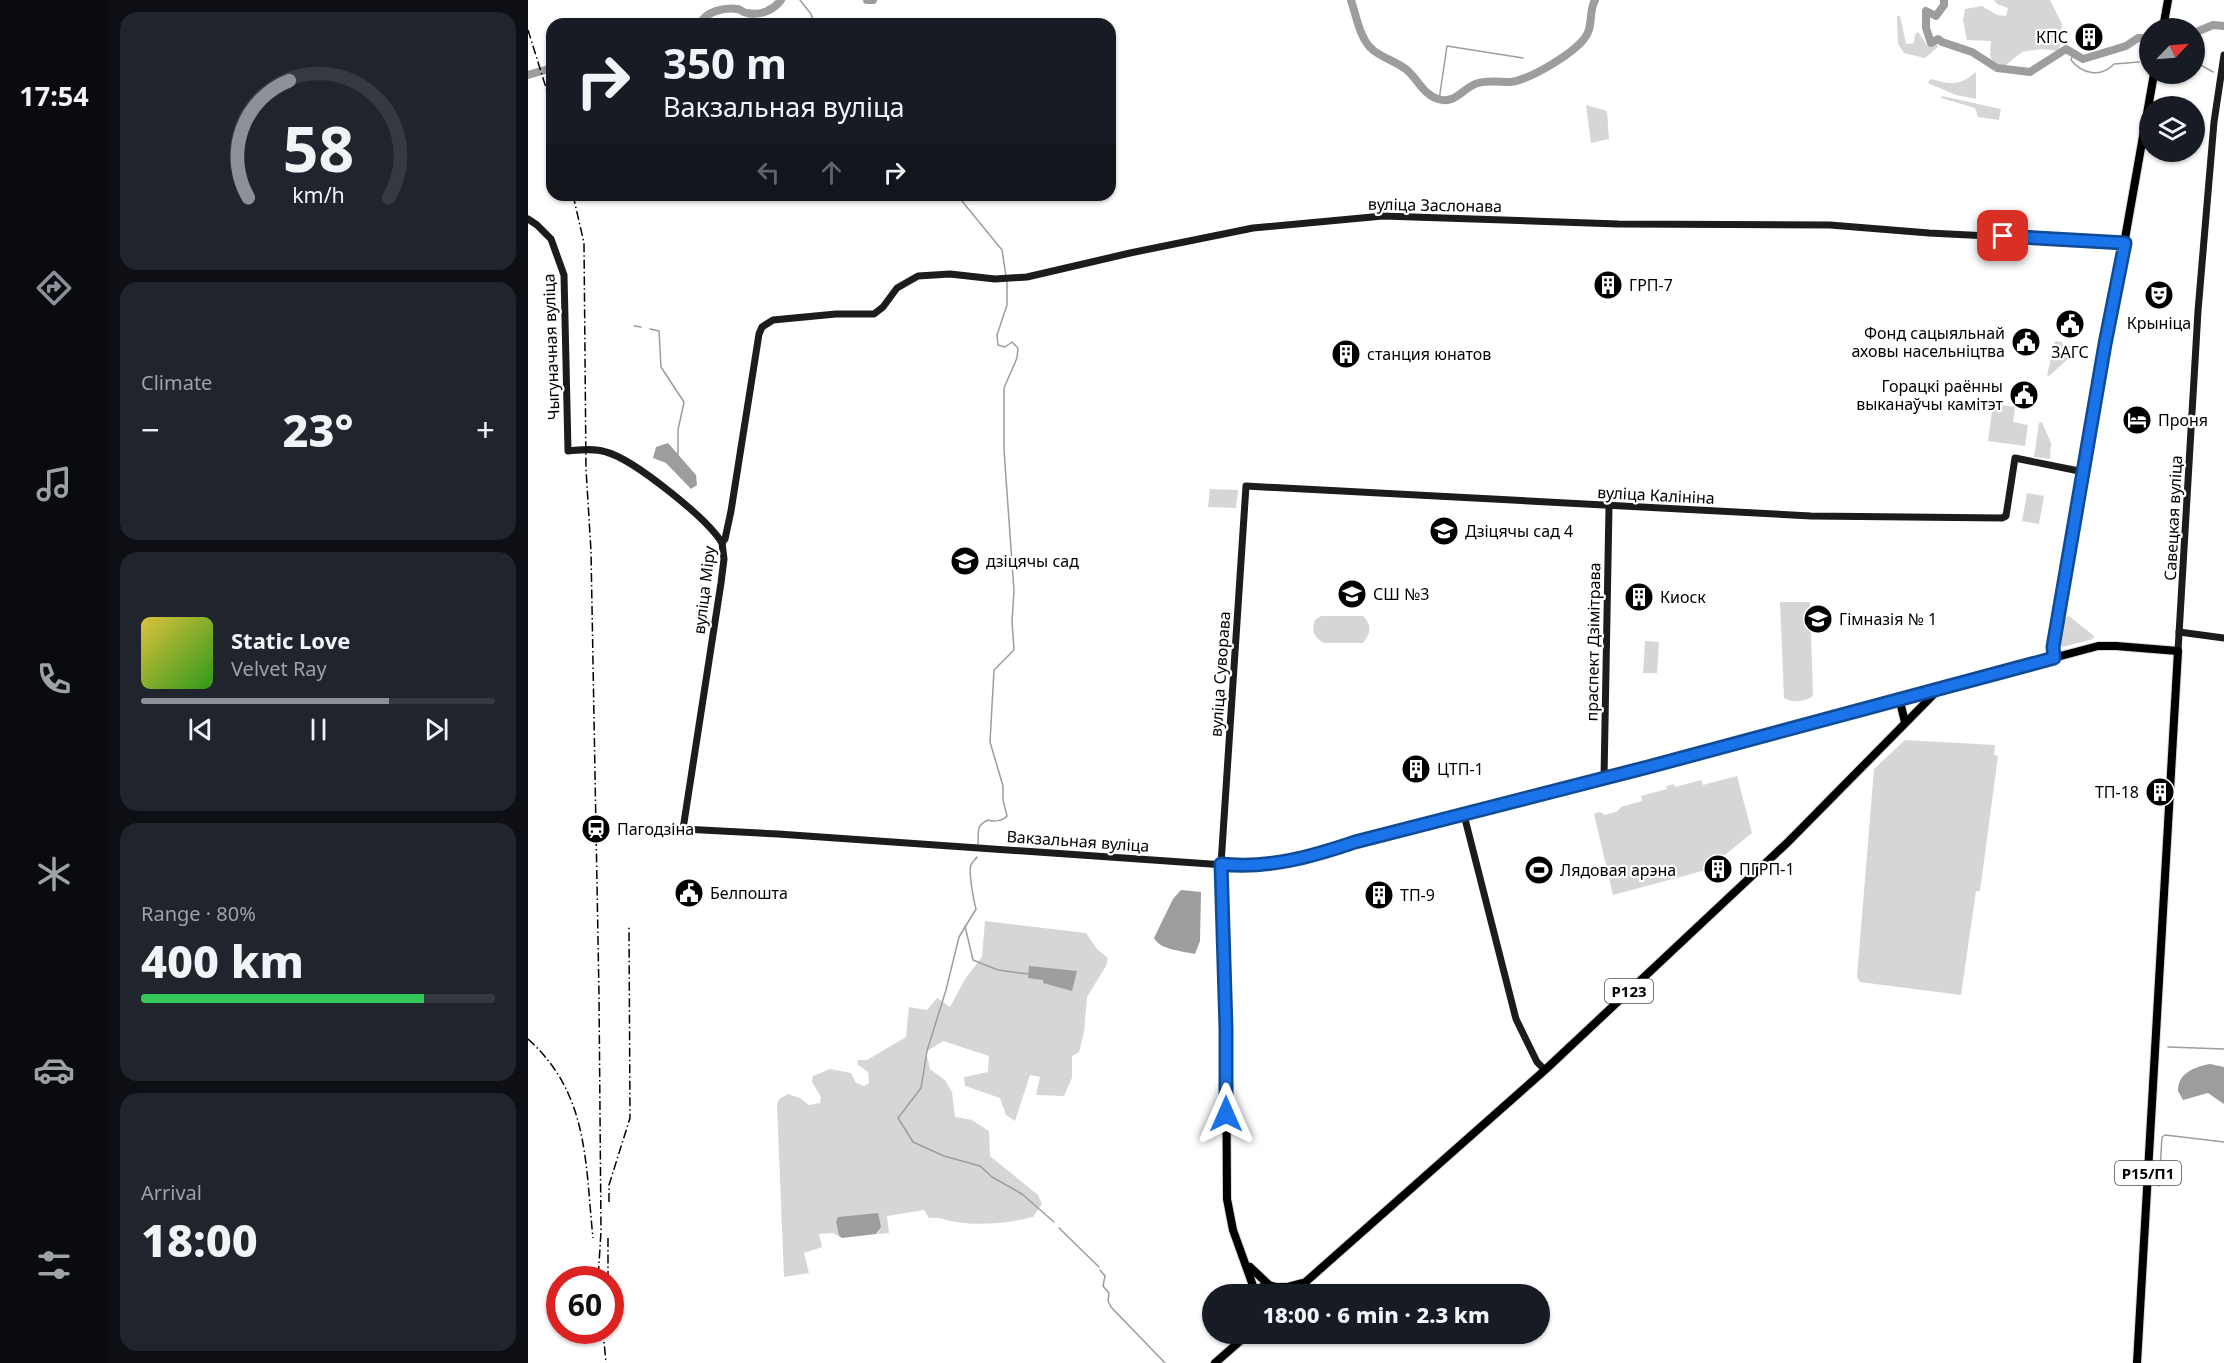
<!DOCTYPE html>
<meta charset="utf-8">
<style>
body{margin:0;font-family:"Noto Sans",sans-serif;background:#20242c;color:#f1f3f6;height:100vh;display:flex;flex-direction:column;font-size:22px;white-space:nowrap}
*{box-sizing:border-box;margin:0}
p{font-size:20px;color:#9ea1a6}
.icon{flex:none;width:33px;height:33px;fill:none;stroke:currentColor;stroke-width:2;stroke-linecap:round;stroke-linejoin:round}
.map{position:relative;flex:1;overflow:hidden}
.panel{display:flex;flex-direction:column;gap:12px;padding:12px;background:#0d0f14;width:420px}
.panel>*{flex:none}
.hud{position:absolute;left:18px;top:18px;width:570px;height:183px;border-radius:18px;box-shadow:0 2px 4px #0004;background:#171b24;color:#f1f3f6;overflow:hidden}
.needle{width:39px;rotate:65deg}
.fabs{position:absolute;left:1611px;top:18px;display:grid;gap:12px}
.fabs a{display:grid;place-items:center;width:66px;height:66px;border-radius:50%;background:#171b24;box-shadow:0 2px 4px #0004;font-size:30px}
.speed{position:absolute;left:18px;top:1266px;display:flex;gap:12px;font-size:30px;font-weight:700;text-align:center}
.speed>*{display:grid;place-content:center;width:78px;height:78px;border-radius:50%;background:#171b24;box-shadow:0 2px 4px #0004;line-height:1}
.speed .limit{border:9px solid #d22;background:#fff;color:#111}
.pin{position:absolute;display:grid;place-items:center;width:51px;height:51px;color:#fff;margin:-26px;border-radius:12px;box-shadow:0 3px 9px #0006}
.me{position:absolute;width:66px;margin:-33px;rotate:0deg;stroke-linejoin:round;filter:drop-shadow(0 0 4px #0008)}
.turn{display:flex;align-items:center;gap:21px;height:126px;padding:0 18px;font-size:27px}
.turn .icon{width:78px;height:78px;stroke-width:2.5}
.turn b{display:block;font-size:42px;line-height:51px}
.lanes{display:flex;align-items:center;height:57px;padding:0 18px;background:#0003;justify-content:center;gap:30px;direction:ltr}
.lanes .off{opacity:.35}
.big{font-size:45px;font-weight:800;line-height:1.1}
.panel .tile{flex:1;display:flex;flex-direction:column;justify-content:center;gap:9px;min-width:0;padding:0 21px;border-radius:18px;background:#20242c}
.panel .dial{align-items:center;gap:0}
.dial svg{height:156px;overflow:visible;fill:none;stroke:#363941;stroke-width:7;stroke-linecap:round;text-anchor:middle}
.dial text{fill:#f1f3f6;stroke:none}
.song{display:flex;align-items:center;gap:18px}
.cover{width:72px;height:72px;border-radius:9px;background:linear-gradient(135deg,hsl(50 70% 55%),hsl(110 70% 35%))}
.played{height:6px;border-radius:3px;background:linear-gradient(90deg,#8c9099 70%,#363941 70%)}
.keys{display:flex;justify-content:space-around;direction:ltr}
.heat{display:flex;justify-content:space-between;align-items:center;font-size:33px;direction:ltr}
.charge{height:9px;border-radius:4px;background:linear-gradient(90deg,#34c759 80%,#363941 0)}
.trip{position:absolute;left:674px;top:1284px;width:348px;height:60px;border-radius:30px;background:#171b24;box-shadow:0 2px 4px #0004;font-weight:800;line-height:60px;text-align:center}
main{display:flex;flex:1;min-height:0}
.tab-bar{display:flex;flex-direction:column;width:108px;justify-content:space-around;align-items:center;background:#090b0e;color:#9ea1a6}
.tab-bar .icon{width:42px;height:42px}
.tab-bar .active{color:#8c9099}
.tab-bar b{font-size:27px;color:#f1f3f6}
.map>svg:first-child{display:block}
</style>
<main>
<nav class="tab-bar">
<b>17:54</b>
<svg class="icon active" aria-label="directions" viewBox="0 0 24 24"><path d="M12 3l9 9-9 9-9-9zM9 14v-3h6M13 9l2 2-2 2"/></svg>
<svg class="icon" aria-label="music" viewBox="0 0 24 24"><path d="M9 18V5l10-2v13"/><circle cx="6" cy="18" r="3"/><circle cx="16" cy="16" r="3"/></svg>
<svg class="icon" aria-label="phone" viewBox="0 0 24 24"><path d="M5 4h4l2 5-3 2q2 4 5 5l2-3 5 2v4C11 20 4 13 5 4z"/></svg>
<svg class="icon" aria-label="climate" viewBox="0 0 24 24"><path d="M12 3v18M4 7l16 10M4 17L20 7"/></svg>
<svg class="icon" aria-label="car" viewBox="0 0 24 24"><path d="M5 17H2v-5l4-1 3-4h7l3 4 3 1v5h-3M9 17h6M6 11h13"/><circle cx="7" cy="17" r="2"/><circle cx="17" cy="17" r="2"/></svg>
<svg class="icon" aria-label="filters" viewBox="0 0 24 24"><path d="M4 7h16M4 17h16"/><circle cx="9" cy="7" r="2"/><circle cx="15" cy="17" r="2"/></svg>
</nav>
<section class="panel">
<div class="tile dial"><svg viewBox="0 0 100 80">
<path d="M14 69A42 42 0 1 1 86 69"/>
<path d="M14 69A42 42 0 0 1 35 9" stroke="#8c9099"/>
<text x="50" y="56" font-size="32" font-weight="700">58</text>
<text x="50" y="72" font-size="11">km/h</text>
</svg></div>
<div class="tile"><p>Climate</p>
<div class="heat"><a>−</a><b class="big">23°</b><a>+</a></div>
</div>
<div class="tile">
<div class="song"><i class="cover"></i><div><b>Static Love</b><p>Velvet Ray</p></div></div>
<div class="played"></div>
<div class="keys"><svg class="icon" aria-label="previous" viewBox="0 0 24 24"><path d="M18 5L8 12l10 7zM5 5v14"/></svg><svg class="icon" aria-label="pause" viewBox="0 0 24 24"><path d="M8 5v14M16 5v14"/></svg><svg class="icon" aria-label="next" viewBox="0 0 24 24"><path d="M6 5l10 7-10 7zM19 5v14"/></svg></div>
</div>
<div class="tile"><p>Range · 80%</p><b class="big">400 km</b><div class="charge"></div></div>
<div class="tile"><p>Arrival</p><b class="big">18:00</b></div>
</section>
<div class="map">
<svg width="1696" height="1363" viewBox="0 0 1696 1363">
<rect width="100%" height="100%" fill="#fff"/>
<!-- green -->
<g fill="#d6d6d6">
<path d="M1466,0H1522L1534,24L1531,51L1513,49L1494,52L1478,65H1467L1462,56L1463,41L1439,40L1435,20L1437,9L1454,6L1469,15L1478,16L1480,8L1469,4Z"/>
<path d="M1369,16H1372L1378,44L1386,43L1387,34L1390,32L1399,45L1408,43L1410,47L1397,58L1376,53L1370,44Z"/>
<path d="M1448,72V99L1428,95L1400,83L1402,79C1423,84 1430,87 1448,72Z"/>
<path d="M1414,96L1473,109L1471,120L1450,117L1447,108L1413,98Z"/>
<path d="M1058,105L1079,111L1081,139L1063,143Z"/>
<path d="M1527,341L1534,342L1535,345L1548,347L1547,350L1541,349L1540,359L1521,376L1519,375Z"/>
<path d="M1465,404L1487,407L1485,422L1500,425L1497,446L1460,441Z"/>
<path d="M1514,422L1523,443L1522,459L1506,457L1511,423Z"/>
<path d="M682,489L710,490L708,508L680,507Z"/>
<path d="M1499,493L1516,496L1511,524L1494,521Z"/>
<path d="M1252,602H1282L1285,696C1277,702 1265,703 1256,698Z"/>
<path d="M793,616H835C844,625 843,633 835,643H796C786,638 783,631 787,620Z"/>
<path d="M1541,616L1566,636L1565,639L1535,647L1532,645L1537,618Z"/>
<path d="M1117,641L1131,642L1129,673H1115Z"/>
<path d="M1377,740L1467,745L1466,755L1470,756L1452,891H1448L1433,995L1332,982L1329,977L1346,769Z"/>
<path d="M1209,776L1224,833L1178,870L1085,895L1066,814L1072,812L1077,815L1090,811L1093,807L1114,801L1113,796L1139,789L1138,786L1146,784L1147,787L1173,780L1175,785Z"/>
<path d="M457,921L558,933L569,949L580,958L578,966L559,997L556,1032L551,1052L544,1056V1078L536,1096L508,1095L512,1077L502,1075L487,1121L478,1115L472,1098L437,1086L436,1077L460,1072L461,1056L415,1041L398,1052L402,1069L417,1080L424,1092L427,1117L444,1120L461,1131L462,1156L510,1195L514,1204L505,1217C480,1223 455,1226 429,1222C419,1221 412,1217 401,1218L396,1210L359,1216L361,1233L348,1234L352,1231L308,1222L311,1236L305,1233L291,1234L294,1247L276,1253L281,1273L256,1277L249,1105L251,1099L260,1094L272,1098L281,1105L292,1103L293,1097L284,1082L285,1076L302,1069L323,1073L328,1083L336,1086L341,1083L340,1072L329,1064L330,1060H339L378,1037L381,1007L399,1010L409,998L422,1007L437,979L454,957Z"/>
</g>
<!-- water -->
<g fill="#9d9d9d">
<path d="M140,443L168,475L169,485L163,489L138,463L125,458L128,447Z"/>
<path d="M653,890L673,892L672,941L667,954C655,951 632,950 626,938L645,899Z"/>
<path d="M501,966L549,971L544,991L515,983V980L500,978Z"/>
<path d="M1682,1064L1696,1067V1104L1680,1093L1655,1100L1650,1091C1650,1073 1666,1067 1682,1064Z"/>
<path d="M350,1213L353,1227L348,1234L314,1238L311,1236L308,1222L310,1217Z"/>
</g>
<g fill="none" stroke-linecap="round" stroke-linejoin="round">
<!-- stream -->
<g stroke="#9d9d9d" stroke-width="1.5">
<path d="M272,0L283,14L286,24"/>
<path d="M1545,54L1543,60C1554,74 1573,78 1586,64L1611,62"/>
<path d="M1666,61L1685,72"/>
<path d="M911,100L919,46L995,58"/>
<path d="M429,195L474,250L478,276"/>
<path d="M106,326L113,327"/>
<path d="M122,329L131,331L133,367L156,402L150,430V455"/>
<path d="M450,844C451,832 447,826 460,820C466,822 475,821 479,816L475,800V786L462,742L466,670L486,650L484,621L486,591L476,450V388L489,358L490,348L484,342L477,347L470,345L469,335L479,305V281"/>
<path d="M449,857C447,860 444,862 443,865C440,870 446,902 448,909L431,937L418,990L399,1051L393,1088L370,1118L385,1142L416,1156L452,1166L464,1177L494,1194L526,1222"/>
<path d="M437,926L445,960L470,970L500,974"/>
<path d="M1640,1047L1696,1049"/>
<path d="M1631,1186L1634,1137L1637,1135L1696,1142"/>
<path d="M531,1228L571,1267"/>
<path d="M572,1270L577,1276L575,1286L581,1293L580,1301L583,1307L637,1363"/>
</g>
<!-- river -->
<g stroke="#9d9d9d" stroke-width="8">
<path d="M339,0H345"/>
<path d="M823,0C828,15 832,40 845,50C856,59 870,62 880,71C890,80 896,95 910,99C928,105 935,87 950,83C961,80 972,82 982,82C1002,80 1044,54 1056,39C1066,27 1060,13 1067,0"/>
<path d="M1416,0V5L1408,16L1398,11V28L1403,43L1410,39L1414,42L1444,52L1469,68L1502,72L1538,49L1555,59L1598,46L1610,38H1622"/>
<path d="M172,24C178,11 197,7 210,9C213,10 216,13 219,13C232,16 246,10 253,0"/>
<path d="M1666,33L1685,25L1696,26"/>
<path d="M0,75L24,68"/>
</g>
<!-- primary casing -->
<g stroke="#dbdbdb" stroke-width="10">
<g id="primary">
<path d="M1635,28L1640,0"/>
<path d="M1526,658L1525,647L1626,74"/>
<path d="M1371,698L1377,722"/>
<path d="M693,864L698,1029L699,1199L705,1230L728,1294"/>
<path d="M722,1267L741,1285"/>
<path d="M748,1287H759L774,1283"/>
<path d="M728,1294C734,1282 748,1283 754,1294"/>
<path d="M764,1294L1017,1070L1260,842L1412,688L1570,646H1588L1650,651L1609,1363"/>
<path d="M687,1363L720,1334"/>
</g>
</g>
<!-- secondary -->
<g stroke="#1c1c1c" stroke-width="7">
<path d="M0,219L9,225L23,239L36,275L40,451C52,450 66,448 78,452C105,459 179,518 194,543"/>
<path d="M1651,632L1696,638"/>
<path d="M1650,651L1670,311L1686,122L1696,55"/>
<path d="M1412,688L1104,772L827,842C790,854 751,867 711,866L250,834L155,829L193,583L196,559L194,543L197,539L203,511L231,334L234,327L245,320L308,314H346L355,307L369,288L390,276L422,274L467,279L499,277L602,253L725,228L855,216L1090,224L1302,225L1401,233L1597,243"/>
<path d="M1076,778L1081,507"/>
<path d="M936,815L988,1019L1009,1062L1017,1070"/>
<path d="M693,864L718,486L1283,516L1474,518L1478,516L1487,458L1556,472"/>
</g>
<!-- primary -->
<use href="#primary" stroke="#000" stroke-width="8"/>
<!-- rail -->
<g stroke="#000" stroke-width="1.5" stroke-dasharray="9 3 1.5 3" stroke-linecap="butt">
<path d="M0,30L24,107"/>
<path d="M45,195L56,243L58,469L63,551L71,995L73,1231L70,1280"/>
<path d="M0,1039C61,1094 57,1162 65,1238"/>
<path d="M81,1202V1185L102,1118L101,926"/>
<path d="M80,1280V1238"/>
<path d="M75,1330L78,1363"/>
</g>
</g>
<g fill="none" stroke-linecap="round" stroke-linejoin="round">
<!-- route casing -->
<g stroke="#114b97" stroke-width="15">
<path id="route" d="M698,1114V1029L693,864C740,869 783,857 827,842L1120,767L1526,658L1525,647L1577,344L1597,243L1475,236"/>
</g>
<!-- route -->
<use href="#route" stroke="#1a73e8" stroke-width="10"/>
</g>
<!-- icons -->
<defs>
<g id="building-disc" transform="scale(1.5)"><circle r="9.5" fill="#000" stroke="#fff"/><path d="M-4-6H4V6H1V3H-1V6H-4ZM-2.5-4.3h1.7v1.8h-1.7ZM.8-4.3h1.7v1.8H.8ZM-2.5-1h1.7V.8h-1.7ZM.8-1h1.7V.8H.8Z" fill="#fff"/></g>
<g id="theatre-disc" transform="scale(1.5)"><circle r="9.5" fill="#000" stroke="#fff"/><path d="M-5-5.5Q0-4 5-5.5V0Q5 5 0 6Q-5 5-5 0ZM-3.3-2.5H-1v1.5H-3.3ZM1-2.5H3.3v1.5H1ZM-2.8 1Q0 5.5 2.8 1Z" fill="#fff"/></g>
<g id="civic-disc" transform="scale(1.5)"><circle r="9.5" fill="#000" stroke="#fff"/><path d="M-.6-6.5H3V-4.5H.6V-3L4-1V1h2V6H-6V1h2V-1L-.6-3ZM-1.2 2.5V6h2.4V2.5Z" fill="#fff"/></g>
<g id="hotel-disc" transform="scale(1.5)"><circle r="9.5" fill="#000" stroke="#fff"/><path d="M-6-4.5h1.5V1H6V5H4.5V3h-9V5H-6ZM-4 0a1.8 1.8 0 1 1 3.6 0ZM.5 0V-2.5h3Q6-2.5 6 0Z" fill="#fff"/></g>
<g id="school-disc" transform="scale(1.5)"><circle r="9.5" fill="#000" stroke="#fff"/><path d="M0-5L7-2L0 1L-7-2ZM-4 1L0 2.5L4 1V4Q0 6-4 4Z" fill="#fff"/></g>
<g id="station-disc" transform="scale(1.5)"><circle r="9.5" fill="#000" stroke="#fff"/><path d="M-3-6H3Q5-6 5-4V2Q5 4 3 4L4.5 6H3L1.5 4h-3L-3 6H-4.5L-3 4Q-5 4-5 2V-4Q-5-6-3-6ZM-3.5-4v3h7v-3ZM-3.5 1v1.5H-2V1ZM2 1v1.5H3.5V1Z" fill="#fff"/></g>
<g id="stadium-disc" transform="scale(1.5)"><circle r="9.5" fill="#000" stroke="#fff"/><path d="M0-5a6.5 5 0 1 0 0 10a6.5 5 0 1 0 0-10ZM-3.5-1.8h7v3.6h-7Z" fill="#fff"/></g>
</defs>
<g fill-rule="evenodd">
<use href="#building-disc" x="1561" y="37"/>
<use href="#building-disc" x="1080" y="285"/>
<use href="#theatre-disc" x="1631" y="295"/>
<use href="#civic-disc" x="1542" y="324"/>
<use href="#civic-disc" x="1498" y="342"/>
<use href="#building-disc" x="818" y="354"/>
<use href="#civic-disc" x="1496" y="395"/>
<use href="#hotel-disc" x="1609" y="420"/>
<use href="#school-disc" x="916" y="531"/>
<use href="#school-disc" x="437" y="561"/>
<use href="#school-disc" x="824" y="594"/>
<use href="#building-disc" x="1111" y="597"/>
<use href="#school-disc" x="1290" y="619"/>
<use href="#building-disc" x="888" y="769"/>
<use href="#building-disc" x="1632" y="792"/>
<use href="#station-disc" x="68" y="829"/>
<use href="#building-disc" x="1190" y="869"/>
<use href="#stadium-disc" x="1011" y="870"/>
<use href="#civic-disc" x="161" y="893"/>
<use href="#building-disc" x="851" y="895"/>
</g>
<g text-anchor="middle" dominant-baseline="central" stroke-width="4.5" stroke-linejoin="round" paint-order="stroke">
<!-- shield labels -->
<g fill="#fff" stroke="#4c4c4c" stroke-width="1.5">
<rect x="1077" y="979" width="48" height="24" rx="4.5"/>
<rect x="1587" y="1161" width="66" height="24" rx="4.5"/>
</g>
<g font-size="15" font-weight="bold" fill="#000">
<text x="1101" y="991">Р123</text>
<text x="1620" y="1173">Р15/П1</text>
</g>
<!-- poi labels -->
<g font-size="16" fill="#000" stroke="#fff" text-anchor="start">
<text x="1540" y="37" text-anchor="end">КПС</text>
<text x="1101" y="285">ГРП-7</text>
<text x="1631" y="323" text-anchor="middle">Крыніца</text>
<text x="1477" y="333" text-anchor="end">Фонд сацыяльнай<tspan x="1477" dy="18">аховы насельніцтва</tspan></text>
<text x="1542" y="352" text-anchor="middle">ЗАГС</text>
<text x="839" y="354">станция юнатов</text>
<text x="1475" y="386" text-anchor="end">Горацкі раённы<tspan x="1475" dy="18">выканаўчы камітэт</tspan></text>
<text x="1630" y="420">Проня</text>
<text x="937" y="531">Дзіцячы сад 4</text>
<text x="458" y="561">дзіцячы сад</text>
<text x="845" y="594">СШ №3</text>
<text x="1132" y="597">Киоск</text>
<text x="1311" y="619">Гімназія № 1</text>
<text x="909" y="769">ЦТП-1</text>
<text x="1611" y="792" text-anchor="end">ТП-18</text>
<text x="89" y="829">Пагодзіна</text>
<text x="1211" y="869">ПГРП-1</text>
<text x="1032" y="870">Лядовая арэна</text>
<text x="182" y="893">Белпошта</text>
<text x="872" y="895">ТП-9</text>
</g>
<!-- street labels -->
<g font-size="16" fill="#000" stroke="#fff">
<text transform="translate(907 205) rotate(1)">вуліца Заслонава</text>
<text transform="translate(23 347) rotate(-92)">Чыгуначная вуліца</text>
<text transform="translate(1128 495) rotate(3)">вуліца Калініна</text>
<text transform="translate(1645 518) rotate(-87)">Савецкая вуліца</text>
<text transform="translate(176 590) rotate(-83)">вуліца Міру</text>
<text transform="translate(1065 642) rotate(-89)">праспект Дзімітрава</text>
<text transform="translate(692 674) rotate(-86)">вуліца Суворава</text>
<text transform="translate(550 841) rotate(4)">Вакзальная вуліца</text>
</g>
</g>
</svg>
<div class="fabs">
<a><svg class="needle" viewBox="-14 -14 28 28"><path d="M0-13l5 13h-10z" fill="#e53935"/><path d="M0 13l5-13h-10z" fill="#9ea1a6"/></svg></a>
<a><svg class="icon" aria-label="layers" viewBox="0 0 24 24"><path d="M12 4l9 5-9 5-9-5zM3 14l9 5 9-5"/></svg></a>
</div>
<div class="speed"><div class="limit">60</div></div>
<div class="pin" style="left:1475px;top:236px;background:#d93025"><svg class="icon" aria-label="arrive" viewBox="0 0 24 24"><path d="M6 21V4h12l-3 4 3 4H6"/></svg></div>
<svg class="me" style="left:698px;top:1114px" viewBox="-20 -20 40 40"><path d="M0-17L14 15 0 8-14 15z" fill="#1a73e8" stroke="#fff" stroke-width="4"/></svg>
<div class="trip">18:00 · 6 min · 2.3 km</div>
<div class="hud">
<div class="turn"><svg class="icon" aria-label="right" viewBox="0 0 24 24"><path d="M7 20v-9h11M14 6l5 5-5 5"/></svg><div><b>350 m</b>Вакзальная вуліца</div></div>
<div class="lanes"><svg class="icon off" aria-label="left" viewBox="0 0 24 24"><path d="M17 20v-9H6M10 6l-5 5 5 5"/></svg><svg class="icon off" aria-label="ahead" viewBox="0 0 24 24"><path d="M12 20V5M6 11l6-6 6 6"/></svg><svg class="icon" aria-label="right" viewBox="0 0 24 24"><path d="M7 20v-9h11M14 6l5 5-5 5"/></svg></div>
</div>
</div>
</main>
